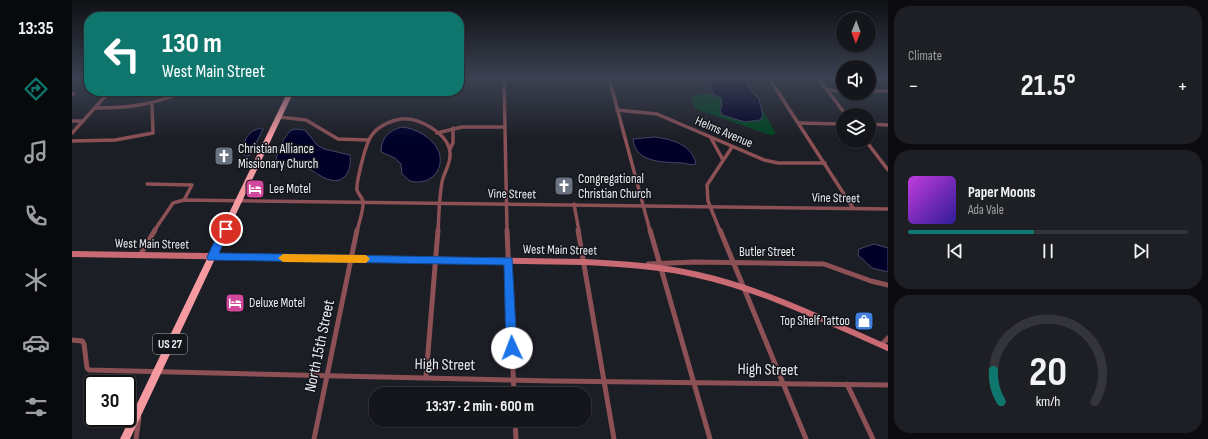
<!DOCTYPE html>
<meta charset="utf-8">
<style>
body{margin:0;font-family:"Sofia Sans Condensed",sans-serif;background:#1e1f25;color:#f1f3f6;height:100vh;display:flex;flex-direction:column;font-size:15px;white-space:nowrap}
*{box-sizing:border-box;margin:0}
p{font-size:13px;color:#9d9fa3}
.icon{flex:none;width:22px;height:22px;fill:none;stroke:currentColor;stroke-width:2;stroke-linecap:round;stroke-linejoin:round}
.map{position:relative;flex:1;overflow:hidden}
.panel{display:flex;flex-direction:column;gap:6px;padding:6px;background:#0c0c0f;width:320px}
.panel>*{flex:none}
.hud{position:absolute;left:12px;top:12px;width:380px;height:84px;border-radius:16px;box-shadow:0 1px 3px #0004,0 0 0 1px #34353b;background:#0f766e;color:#fff;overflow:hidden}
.needle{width:26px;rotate:181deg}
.controls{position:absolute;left:764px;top:12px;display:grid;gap:8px}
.controls a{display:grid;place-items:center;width:40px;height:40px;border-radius:50%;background:#15161c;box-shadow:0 1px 3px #0004,0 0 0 1px #34353b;font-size:20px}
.speed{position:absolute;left:12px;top:375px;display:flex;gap:8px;font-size:20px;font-weight:700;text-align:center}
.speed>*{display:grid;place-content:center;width:52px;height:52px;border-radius:50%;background:#15161c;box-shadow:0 1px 3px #0004,0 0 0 1px #34353b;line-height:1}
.speed .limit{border:2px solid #111;border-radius:6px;background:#fff;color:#111}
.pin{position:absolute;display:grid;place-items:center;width:34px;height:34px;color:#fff;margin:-17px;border:2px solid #fff;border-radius:50%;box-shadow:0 1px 4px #0007}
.me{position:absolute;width:44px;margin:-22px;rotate:358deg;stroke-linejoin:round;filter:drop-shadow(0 0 3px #0008)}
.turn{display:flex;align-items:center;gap:14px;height:84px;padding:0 12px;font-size:18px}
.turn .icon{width:52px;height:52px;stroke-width:2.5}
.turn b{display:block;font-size:28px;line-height:34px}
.big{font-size:30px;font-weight:700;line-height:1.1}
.panel .card{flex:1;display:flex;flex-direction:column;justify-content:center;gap:6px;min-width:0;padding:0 14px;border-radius:16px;background:#1e1f25}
.panel .dial{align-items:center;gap:0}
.dial svg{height:104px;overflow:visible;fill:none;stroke:#34353b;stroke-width:7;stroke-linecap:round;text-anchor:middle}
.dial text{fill:#f1f3f6;stroke:none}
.song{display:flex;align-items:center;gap:12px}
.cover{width:48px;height:48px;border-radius:6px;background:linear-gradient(135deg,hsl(290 70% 55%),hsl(250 70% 35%))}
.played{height:4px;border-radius:2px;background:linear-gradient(90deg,#0f766e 45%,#34353b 45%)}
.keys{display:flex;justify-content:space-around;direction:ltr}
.heat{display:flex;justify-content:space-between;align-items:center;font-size:22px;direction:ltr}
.trip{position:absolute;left:297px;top:387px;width:222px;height:40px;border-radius:16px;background:#15161c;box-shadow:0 1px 3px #0004,0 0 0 1px #34353b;font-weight:700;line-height:40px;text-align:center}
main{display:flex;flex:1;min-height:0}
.tabs{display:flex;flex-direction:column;width:72px;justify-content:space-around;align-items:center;background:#08090b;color:#9d9fa3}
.tabs .icon{width:28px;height:28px}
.tabs .current{color:#0f766e}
.tabs b{font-size:18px;color:#f1f3f6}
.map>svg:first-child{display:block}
</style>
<main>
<nav class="tabs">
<b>13:35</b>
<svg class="icon current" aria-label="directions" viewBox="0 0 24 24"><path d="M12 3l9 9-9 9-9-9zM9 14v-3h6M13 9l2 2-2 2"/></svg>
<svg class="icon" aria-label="music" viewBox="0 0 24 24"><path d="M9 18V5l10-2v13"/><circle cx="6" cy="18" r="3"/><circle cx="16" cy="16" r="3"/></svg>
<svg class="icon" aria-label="phone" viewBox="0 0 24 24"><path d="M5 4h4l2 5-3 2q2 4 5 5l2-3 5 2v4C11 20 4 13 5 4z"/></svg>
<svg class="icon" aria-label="climate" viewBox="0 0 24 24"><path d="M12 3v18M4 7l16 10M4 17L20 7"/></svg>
<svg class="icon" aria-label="car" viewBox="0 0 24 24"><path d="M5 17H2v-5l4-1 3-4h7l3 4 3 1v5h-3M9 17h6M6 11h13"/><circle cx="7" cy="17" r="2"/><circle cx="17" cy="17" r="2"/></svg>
<svg class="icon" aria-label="filters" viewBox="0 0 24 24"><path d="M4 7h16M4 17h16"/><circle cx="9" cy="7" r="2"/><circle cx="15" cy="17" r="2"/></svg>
</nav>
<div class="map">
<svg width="816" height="439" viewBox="0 0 816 439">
<rect width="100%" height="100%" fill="#1c1e25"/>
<!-- green -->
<path fill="#004522" d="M630,94H641L649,98L654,117L673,122L691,115L690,109L703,132L702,135H698L624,109L619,100L621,97Z"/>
<!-- water -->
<g fill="#000029" stroke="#464765">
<path d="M647,78H672L679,91L687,99L691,115L688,120L673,122L650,115L648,109L650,106L649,98L641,94L638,83Z"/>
<path d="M330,127C343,128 362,138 367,152C373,172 356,186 338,181L330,174L329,164L323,158L309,152C309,138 317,130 330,127Z"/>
<path d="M189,128L191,129L178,155L175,156L171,154C171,141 175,131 189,128Z"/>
<path d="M224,129L233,130L245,145L252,149L278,155C280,168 274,184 258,180C250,178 241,170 233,167C224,165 214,165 204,162C205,150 211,139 219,130Z"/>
<path d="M582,137C599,139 620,144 624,164C619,165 616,164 611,163C594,162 563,164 561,139Z"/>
<path d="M802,244L816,248V272L800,268L786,255L787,249Z"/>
</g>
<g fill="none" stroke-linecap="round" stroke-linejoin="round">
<!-- minor-far1 -->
<g stroke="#8c5055" stroke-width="3.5">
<path d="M432,78L435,231"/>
<path d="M537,78L578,231"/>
<path d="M697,78L781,208"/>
<path d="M746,78L774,115"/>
<path d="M755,90L771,91"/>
<path d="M797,91H816"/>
<path d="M0,94H2"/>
<path d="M23,108C55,108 83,105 112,91"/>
<path d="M545,110L585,114L692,160L706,163H753"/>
<path d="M207,117L234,120L266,139L296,140"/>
<path d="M0,121H11"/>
<path d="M727,123L771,124"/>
<path d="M797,124L816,125"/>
<path d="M0,133L38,91"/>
<path d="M365,133L390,127H433"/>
<path d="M639,138L651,160"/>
<path d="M0,141L43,140L81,133L80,104"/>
<path d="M794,141L816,170"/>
<path d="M378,149L381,143V128"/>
<path d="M75,184L120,185L112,200"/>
<path d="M502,204L507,231"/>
<path d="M82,231L101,203L112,200L816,209"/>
<path d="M285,231C287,223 292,209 291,201C290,197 286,194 285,190C284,182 293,148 297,140C302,128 317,121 329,119C347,117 377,134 378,153C379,164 372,172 370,182C367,198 367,215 366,231"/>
<path d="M648,231L636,201L635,185L660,147"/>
</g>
<!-- minor -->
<g stroke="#8c5055" stroke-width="5">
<path d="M435,230L442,394"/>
<path d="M506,230L542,439"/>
<path d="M578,230L638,439"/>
<path d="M648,230L734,439"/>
<path d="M68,255L83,230"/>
<path d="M576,264L622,262L752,264L799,281L816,285"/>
<path d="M0,340L10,341L12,344L15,368L17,370L481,381L816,385"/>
<path d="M809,345L816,338"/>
<path d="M354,377L366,230"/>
<path d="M775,384L801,439"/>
<path d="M443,420L444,439"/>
<path d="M64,439L67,418"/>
<path d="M242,439L285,230"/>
</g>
<!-- secondary -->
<path stroke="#ca6b74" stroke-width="6" d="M0,254L512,262C550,264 589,266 626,275C693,290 754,321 816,348"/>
<!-- trunk -->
<path fill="#f69aa2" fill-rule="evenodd" d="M216,91H222L58,439H48Z"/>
</g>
<!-- sky -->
<linearGradient id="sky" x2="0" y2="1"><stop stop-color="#0f1014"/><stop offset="0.56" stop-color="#3a4151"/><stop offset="1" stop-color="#3a4151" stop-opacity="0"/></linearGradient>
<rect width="816" height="139" fill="url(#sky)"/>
<!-- route -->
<path fill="#1a73e8" stroke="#114b97" d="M154,225L158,229L147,253L440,258L445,348L444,351L440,353L436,351L434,348L432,265L136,260L135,257L150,226Z"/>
<!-- slow -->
<path fill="#f59e0b" d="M211,254L294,255L298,259L294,263L211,262L206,258Z"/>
<!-- icons -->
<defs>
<g id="church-square" transform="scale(1)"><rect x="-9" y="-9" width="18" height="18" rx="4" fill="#6b7280" stroke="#13151b"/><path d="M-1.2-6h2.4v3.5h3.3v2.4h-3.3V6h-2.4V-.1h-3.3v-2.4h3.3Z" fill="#fff"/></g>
<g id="hotel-square" transform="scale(1)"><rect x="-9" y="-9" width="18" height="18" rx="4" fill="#d1479c" stroke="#13151b"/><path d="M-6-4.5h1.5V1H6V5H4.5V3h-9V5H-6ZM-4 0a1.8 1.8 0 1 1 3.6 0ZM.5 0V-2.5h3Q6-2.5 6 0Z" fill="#fff"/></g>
<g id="shop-square" transform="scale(1)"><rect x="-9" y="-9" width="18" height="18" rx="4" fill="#3f7fe0" stroke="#13151b"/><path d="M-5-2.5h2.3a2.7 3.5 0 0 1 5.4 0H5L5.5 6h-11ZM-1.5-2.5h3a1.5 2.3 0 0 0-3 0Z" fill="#fff"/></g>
</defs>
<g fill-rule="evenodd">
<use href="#church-square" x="152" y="156"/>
<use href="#church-square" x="492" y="186"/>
<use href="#hotel-square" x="183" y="189"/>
<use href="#hotel-square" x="163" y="303"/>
<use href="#shop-square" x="792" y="321"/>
</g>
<g text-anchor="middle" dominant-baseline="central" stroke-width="3" stroke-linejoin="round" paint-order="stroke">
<!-- shield labels -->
<rect fill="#13151b" stroke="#aaacb1" stroke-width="1" x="81" y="334" width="34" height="20" rx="3"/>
<g font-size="12" font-weight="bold" fill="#ebecf1">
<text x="98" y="344">US 27</text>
</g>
<!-- street labels -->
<g font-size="13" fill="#ebecf1" stroke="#13151b">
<text transform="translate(652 132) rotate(23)">Helms Avenue</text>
<text transform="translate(440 194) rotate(1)">Vine Street</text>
<text transform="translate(764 198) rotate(1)">Vine Street</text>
<text transform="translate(80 244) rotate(1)">West Main Street</text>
<text transform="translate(488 250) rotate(1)">West Main Street</text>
<text x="695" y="252">Butler Street</text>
</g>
<!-- poi labels -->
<g font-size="13" fill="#ebecf1" stroke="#13151b" text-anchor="start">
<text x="166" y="149">Christian Alliance<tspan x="166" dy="15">Missionary Church</tspan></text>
<text x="506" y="179">Congregational<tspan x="506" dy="15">Christian Church</tspan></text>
<text x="197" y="189">Lee Motel</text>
<text x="177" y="303">Deluxe Motel</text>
<text x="778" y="321" text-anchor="end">Top Shelf Tattoo</text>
</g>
<!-- near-street labels -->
<g font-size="16" fill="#ebecf1" stroke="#13151b">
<text transform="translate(248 346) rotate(-78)">North 15th Street</text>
<text transform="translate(373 365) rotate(1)">High Street</text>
<text transform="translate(696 370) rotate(1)">High Street</text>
</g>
</g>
</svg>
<div class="controls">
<a><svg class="needle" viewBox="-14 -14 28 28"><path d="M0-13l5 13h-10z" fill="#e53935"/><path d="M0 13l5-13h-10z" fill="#9d9fa3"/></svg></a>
<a><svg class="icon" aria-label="sound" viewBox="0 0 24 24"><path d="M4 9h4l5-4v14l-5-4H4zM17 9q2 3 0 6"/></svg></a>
<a><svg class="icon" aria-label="layers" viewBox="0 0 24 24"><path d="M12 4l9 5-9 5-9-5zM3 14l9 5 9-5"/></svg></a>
</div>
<div class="speed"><div class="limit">30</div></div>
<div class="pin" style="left:154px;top:229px;background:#d93025"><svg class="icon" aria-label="arrive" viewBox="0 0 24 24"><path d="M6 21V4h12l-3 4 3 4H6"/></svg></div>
<svg class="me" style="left:440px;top:348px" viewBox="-20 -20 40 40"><circle r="19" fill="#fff"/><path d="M0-13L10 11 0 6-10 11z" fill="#1a73e8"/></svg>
<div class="trip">13:37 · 2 min · 600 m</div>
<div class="hud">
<div class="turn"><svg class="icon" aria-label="left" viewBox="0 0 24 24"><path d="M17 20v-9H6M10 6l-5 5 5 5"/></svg><div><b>130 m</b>West Main Street</div></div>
</div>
</div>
<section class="panel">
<div class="card"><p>Climate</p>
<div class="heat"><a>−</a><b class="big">21.5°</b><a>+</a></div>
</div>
<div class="card">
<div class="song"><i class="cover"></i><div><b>Paper Moons</b><p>Ada Vale</p></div></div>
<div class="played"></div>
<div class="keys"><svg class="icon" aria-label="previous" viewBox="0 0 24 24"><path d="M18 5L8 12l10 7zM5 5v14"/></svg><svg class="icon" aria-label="pause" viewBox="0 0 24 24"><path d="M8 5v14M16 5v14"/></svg><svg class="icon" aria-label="next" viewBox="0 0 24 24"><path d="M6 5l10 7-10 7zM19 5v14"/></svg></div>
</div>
<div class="card dial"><svg viewBox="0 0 100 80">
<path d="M14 69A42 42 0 1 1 86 69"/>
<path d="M14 69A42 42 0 0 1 8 45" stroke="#0f766e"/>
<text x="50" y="56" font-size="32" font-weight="700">20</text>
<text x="50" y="72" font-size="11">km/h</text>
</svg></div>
</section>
</main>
